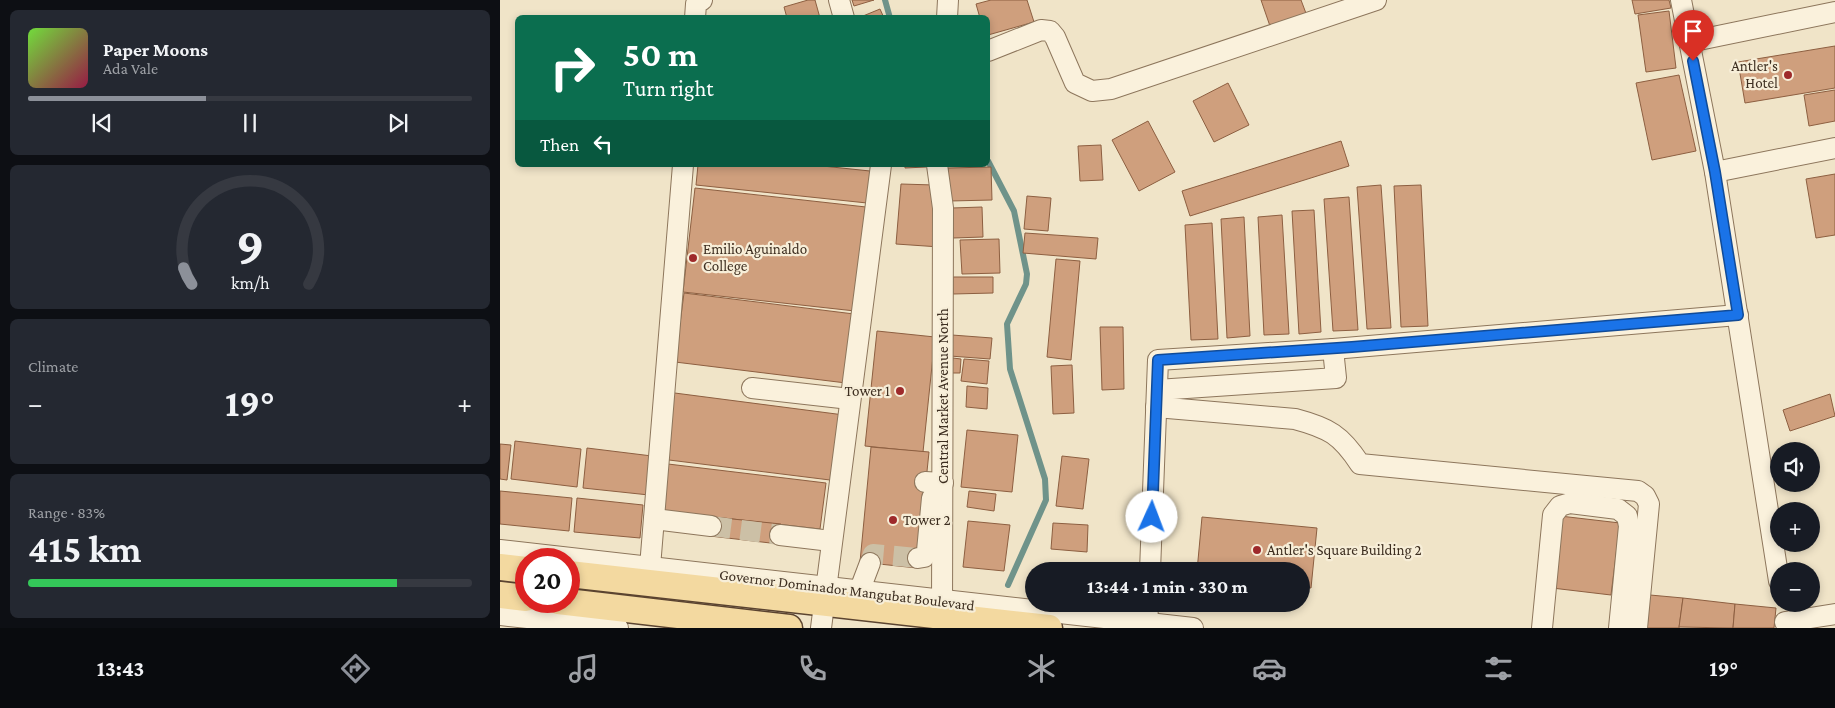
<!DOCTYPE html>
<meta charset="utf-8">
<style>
body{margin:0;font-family:"Crimson Pro",serif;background:#242831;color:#f1f3f6;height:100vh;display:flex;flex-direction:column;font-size:19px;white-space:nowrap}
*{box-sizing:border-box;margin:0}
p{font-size:16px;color:#9ea1a6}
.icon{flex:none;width:28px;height:28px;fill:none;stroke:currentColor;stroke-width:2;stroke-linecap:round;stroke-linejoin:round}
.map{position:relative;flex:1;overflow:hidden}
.sheet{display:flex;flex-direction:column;gap:10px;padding:10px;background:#0d0f14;width:500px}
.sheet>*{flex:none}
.guide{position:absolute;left:15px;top:15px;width:475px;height:152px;border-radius:8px;box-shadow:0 2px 8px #0003;background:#0b6e4f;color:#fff;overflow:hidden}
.controls{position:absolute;left:1270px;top:442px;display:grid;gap:10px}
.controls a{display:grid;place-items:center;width:50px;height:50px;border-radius:50%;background:#171b24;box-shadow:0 2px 8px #0003;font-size:25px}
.speed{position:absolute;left:15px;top:548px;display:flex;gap:10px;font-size:25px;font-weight:700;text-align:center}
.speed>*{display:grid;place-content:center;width:65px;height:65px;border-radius:50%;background:#171b24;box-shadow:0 2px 8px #0003;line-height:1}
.speed .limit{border:8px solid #d22;background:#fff;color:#111}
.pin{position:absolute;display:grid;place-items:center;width:42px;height:42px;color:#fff;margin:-51px -21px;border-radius:50% 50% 50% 0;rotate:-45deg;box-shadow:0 0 5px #0007}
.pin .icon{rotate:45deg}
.me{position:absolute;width:55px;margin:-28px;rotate:2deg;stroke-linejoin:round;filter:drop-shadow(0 0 4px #0008)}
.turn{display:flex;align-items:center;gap:18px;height:105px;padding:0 25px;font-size:22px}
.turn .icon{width:65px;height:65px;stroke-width:2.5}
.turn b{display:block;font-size:35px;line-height:42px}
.then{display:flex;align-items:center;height:48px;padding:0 25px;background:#0003;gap:10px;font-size:19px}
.big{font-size:38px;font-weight:700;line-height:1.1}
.sheet .card{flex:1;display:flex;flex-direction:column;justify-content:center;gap:8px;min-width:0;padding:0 18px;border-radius:8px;background:#242831}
.sheet .dial{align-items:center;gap:0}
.dial svg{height:130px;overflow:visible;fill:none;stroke:#363941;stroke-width:7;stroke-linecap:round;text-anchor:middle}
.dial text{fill:#f1f3f6;stroke:none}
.song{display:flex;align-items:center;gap:15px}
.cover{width:60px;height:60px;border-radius:8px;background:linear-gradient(135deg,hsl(100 70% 55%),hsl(340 70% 35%))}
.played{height:5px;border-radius:2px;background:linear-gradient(90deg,#8c9099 40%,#363941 40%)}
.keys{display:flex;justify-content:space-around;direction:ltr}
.heat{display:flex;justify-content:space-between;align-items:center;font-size:28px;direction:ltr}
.charge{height:8px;border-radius:4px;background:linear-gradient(90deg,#34c759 83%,#363941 0)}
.trip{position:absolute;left:525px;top:562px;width:285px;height:50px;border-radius:25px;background:#171b24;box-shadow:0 2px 8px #0003;font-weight:700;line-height:50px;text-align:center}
.menu{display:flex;height:80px;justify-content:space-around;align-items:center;background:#090b0e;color:#9ea1a6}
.menu .icon{width:35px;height:35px}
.menu .current{color:#8c9099}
.menu b{font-size:22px;color:#f1f3f6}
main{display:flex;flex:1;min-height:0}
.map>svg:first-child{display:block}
</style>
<main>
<section class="sheet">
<div class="card">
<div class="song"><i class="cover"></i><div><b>Paper Moons</b><p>Ada Vale</p></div></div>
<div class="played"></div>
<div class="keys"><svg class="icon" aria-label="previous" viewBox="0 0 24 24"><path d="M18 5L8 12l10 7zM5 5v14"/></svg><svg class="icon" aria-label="pause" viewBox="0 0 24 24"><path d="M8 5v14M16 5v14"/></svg><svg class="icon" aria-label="next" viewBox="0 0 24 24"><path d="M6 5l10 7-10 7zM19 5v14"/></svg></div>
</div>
<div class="card dial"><svg viewBox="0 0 100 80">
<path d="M14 69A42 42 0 1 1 86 69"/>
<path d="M14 69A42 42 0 0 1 9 59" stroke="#8c9099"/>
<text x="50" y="56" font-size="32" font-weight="700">9</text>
<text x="50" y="72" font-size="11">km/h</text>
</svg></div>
<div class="card"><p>Climate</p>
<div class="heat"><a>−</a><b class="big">19°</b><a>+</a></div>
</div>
<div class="card"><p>Range · 83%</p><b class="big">415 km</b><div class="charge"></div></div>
</section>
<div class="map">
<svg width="1335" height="628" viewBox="0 0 1335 628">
<rect width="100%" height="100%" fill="#f0e4c8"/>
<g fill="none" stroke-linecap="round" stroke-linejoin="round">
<!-- stream -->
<g stroke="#6f938a" stroke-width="6">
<path d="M385,0L390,18"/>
<path d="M488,161L514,211L527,274L526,284L507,324L510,369L545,479L546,500L508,585"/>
</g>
</g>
<!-- building -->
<g fill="#cf9f7d" stroke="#8d5f41">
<path d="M308,0H315L320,18H287L284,7Z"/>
<path d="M352,0H374L354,6Z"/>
<path d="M491,0H527L534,22L488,35V18H480L476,4Z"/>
<path d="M761,0H801L807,16L771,29Z"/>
<path d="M1132,0H1169L1171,8L1135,14Z"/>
<path d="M380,9L384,18H364L363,16Z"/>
<path d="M1169,11L1176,68L1146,72L1138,15Z"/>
<path d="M1335,46V88L1245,103L1238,62Z"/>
<path d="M1179,75L1196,151L1152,160L1136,83Z"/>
<path d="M728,83L749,125L714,142L693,101Z"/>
<path d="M1335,90V121L1309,126L1304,95Z"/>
<path d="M648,121L675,172L639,191L612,140Z"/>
<path d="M841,141L849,166L690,216L682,191Z"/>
<path d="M601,145L603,180L580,181L578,146Z"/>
<path d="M198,165H313L370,171L367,203L196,185Z"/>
<path d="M405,165H426V167L405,168Z"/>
<path d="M491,167L492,200L450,201L448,168Z"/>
<path d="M1335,174V235L1316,238L1306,179Z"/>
<path d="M401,184L434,185L440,247L396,244Z"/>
<path d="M881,185L891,328L867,329L857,187Z"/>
<path d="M921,185L928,326L901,327L894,186Z"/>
<path d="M195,188L366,207L355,311L183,292Z"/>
<path d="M527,196L551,198L548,231L524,229Z"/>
<path d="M849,197L858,330L833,331L824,199Z"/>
<path d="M482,207L483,237L453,238L452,208Z"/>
<path d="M814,210L821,332L799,334L792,211Z"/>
<path d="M782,215L789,334L764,335L758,217Z"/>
<path d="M744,217L750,336L727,338L721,219Z"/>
<path d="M712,223L718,339L691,340L685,225Z"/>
<path d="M525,233L598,238L596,259L523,253Z"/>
<path d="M499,239L500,273L462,274L460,240Z"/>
<path d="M556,259L580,261L571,360L547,357Z"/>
<path d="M453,277H493V293L453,294Z"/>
<path d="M184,293L354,314L346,383L175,362Z"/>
<path d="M600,327H623L624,389L602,390Z"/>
<path d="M377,331L435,337L423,452L365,446Z"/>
<path d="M452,335L492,338L490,359L450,356Z"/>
<path d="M453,358L461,359L460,373H451Z"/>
<path d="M464,359L489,361L487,384L461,381Z"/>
<path d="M572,365L574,413L553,414L551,366Z"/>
<path d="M467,386L488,388L487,409L466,407Z"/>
<path d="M167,392L344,415L338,481L161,459Z"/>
<path d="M1330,394L1335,416L1290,431L1283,410Z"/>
<path d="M467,430L518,435L512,492L461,487Z"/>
<path d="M15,441L81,449L77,487L11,479Z"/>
<path d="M0,444L11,445L7,480L0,479Z"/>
<path d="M371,447L429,452L417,568L360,562Z"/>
<path d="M87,448L152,456L149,495L83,488Z"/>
<path d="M562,456L589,459L583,509L556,506Z"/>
<path d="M168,464L326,483L320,529L162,511Z"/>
<path d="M0,491L72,498L69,531L0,524Z"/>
<path d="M469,491L496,494L494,511L467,507Z"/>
<path d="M77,498L143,505L140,538L74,532Z"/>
<path d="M1060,516L1120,523L1111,595L1052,588Z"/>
<path d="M213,517L281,524L279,544L210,536Z"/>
<path d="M702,517L817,528L811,588L801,587V571H697Z"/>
<path d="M468,521L510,525L504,571L463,567Z"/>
<path d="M553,523L588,525L587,552L551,549Z"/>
<path d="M1150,595L1183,598L1179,628H1147Z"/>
<path d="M1183,598L1235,604L1233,628L1179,627Z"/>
<path d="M1235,604L1276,608L1274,628H1233Z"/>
</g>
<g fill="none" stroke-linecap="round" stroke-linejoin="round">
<!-- minor-tunnel -->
<g stroke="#ccc0a6" stroke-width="20" stroke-dasharray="20 10" stroke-linecap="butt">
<path d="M211,526L280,535"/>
<path d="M370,563L373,554L418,558"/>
</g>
<!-- minor casing -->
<g stroke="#8d765c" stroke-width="22">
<g id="minor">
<path d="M339,0L344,18"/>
<path d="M1181,0L1215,172L1279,581"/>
<path d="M195,18L196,4L202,0"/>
<path d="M447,18L448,0"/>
<path d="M1189,42L1335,12"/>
<path d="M488,51L541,30L550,31L555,37L575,83L592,91L611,89L876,0"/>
<path d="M437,165L443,208L442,615"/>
<path d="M1215,172L1335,148"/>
<path d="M252,388L350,399"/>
<path d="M657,390L836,378L833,349"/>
<path d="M656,407L795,419C829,428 841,435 860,464L1138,491L1145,496L1149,504L1137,628"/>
<path d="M425,482L443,483"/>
<path d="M154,519L211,526"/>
<path d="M280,535L331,541"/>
<path d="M0,550L693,628"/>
<path d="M418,558L424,557L427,551L432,498"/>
<path d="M650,571L658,360L833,349L1238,315"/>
<path d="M149,579L183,165"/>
<path d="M359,592L370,563"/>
<path d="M0,615L118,628"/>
<path d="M1285,622L1335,614"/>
<path d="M321,628L381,165"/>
<path d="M647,628L648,604"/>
<path d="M1042,628L1053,515L1060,506L1070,503L1118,509L1127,516L1129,526L1119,628"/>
</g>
</g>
<!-- major casing -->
<g stroke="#5b4430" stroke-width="29">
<g id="major">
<path d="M0,567L26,570"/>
<path d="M69,574L549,628"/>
<path d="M0,595L26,598"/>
<path d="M58,601L289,628"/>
</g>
</g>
<!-- minor -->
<use href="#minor" stroke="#faf1dc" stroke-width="20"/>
<!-- major -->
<use href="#major" stroke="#f3d9a0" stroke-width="26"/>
</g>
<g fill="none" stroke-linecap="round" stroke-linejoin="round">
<!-- route casing -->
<g stroke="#114b97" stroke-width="12">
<path id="route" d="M652,517L658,360L852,347L1238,315L1215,172L1193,61"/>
</g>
<!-- route -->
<use href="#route" stroke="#1a73e8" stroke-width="9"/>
</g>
<!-- markers -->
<g fill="#9e2a2b" stroke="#f7eed8" stroke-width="2">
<circle cx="1288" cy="75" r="5"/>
<circle cx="193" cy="258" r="5"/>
<circle cx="400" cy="391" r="5"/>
<circle cx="393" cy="520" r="5"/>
<circle cx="757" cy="550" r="5"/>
</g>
<g text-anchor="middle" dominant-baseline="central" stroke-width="4.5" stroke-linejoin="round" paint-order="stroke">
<!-- poi labels -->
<g font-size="15" fill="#3d2e20" stroke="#f7eed8" text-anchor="start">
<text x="1278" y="66" text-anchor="end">Antler's<tspan x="1278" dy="17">Hotel</tspan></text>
<text x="203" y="249">Emilio Aguinaldo<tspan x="203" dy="17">College</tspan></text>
<text x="390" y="391" text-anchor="end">Tower 1</text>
<text x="403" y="520">Tower 2</text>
<text x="767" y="550">Antler's Square Building 2</text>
</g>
<!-- street labels -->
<g font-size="15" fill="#3d2e20" stroke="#f7eed8">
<text transform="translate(443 396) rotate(-90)">Central Market Avenue North</text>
<text transform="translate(347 590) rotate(7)">Governor Dominador Mangubat Boulevard</text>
</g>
</g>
</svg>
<div class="controls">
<a><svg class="icon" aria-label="sound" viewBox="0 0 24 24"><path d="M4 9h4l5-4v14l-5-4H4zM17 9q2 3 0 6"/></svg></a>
<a>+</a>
<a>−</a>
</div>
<div class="speed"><div class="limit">20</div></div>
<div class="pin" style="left:1193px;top:61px;background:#d93025"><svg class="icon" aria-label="arrive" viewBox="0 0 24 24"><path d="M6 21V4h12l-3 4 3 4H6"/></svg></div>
<svg class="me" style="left:652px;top:517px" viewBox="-20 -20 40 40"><circle r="19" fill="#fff"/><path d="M0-13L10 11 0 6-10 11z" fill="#1a73e8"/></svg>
<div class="trip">13:44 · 1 min · 330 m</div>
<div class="guide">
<div class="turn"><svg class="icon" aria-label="right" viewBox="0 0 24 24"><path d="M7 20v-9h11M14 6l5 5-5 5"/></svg><div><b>50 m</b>Turn right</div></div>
<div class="then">Then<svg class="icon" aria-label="left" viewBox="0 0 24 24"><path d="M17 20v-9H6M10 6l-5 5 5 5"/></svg></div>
</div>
</div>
</main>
<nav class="menu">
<b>13:43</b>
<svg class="icon current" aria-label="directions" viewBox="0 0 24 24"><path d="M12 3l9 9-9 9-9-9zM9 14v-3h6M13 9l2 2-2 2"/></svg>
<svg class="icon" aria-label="music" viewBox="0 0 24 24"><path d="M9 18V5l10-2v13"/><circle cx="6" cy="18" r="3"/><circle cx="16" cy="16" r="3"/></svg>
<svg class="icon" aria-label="phone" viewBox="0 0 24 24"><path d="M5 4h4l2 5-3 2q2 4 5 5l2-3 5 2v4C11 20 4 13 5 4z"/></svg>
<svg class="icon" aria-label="climate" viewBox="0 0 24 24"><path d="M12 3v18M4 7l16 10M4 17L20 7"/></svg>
<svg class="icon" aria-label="car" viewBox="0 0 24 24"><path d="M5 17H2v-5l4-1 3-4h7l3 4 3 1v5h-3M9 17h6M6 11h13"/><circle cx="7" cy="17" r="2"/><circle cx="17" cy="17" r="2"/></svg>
<svg class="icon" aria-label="filters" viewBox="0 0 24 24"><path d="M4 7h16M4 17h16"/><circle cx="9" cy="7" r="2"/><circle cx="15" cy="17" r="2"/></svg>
<b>19°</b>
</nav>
